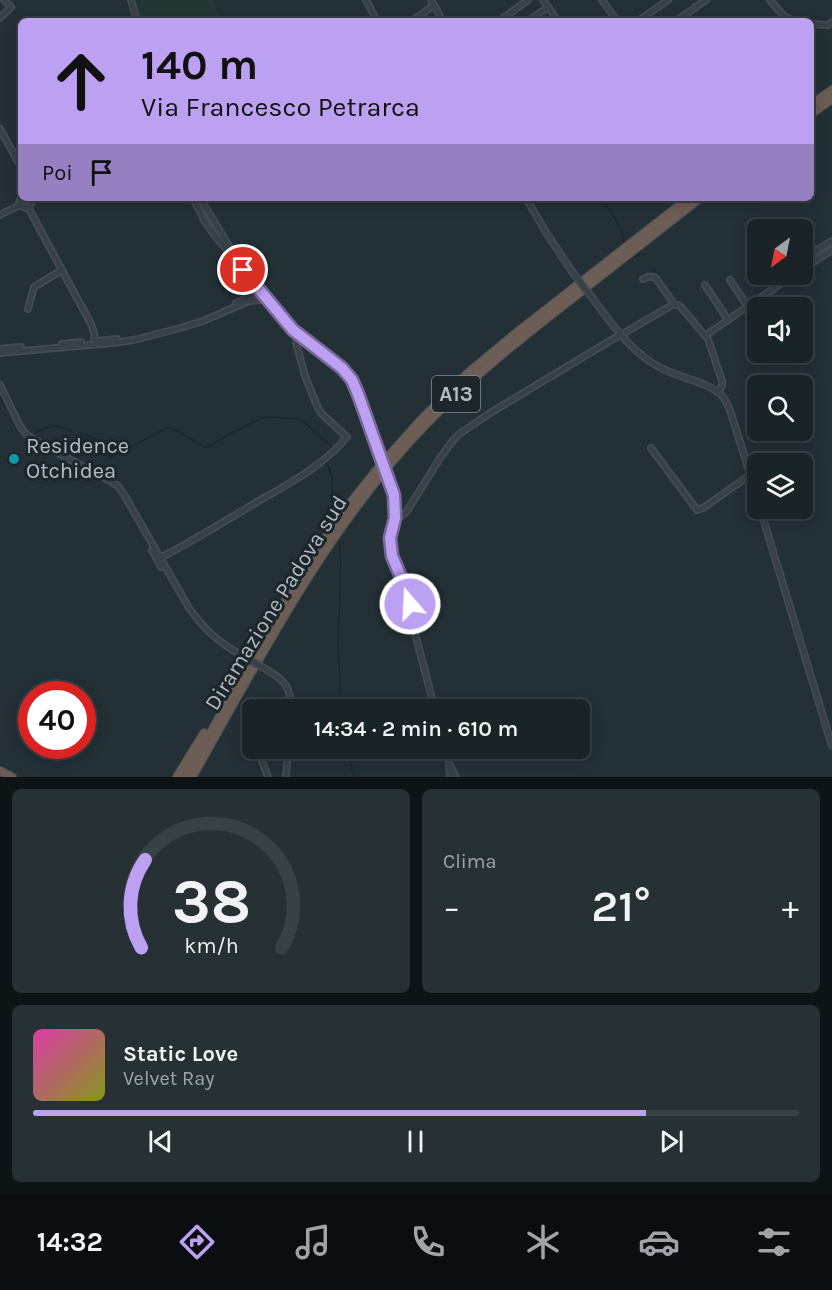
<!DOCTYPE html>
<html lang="it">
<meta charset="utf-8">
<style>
body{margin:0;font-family:Karla,sans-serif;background:#273034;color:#f1f3f6;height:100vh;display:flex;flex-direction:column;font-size:22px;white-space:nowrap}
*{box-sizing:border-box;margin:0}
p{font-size:20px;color:#9fa4a8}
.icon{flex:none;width:33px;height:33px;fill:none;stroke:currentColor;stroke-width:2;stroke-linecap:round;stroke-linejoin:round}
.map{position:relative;height:777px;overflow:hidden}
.details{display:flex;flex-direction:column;gap:12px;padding:12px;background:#0e1416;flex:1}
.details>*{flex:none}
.hud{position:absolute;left:18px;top:18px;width:796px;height:183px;border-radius:9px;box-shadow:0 3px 15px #0003,0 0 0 2px #384145;background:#bca0f2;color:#111;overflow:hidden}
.needle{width:39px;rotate:212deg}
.tools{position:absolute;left:747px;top:219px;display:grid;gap:12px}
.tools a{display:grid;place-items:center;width:66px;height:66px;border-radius:9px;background:#1a2428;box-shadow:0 3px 15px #0003,0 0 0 2px #384145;font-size:30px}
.speed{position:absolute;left:18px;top:681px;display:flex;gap:12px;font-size:30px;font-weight:700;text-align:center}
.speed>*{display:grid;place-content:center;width:78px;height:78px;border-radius:50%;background:#1a2428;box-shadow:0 3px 15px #0003,0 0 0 2px #384145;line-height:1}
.speed .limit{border:9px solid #d22;background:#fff;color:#111}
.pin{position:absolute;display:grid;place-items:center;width:51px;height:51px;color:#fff;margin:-26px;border:3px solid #fff;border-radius:50%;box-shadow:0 2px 6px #0007}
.me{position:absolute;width:66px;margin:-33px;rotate:341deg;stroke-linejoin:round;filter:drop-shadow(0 0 4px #0008)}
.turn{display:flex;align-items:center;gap:21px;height:126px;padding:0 24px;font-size:27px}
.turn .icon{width:78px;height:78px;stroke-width:2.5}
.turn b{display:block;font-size:42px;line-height:51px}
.then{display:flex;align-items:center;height:57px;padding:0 24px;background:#0003;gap:12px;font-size:22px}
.big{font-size:45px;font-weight:600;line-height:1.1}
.details .card{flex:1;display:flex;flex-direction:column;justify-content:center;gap:9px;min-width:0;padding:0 21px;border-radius:9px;background:#273034}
.details .dial{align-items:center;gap:0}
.dial svg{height:156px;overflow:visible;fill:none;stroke:#384145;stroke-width:7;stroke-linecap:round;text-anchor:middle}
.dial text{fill:#f1f3f6;stroke:none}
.song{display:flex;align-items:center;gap:18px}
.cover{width:72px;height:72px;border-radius:9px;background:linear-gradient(135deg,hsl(320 70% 55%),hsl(70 70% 35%))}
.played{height:6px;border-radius:3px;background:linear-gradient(90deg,#bca0f2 80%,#384145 80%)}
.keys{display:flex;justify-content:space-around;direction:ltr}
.heat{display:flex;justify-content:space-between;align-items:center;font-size:33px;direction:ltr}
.details .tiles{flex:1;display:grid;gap:12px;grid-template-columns:1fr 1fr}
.card:last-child{grid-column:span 2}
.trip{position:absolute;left:242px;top:699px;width:348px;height:60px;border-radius:9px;background:#1a2428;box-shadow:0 3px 15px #0003,0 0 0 2px #384145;font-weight:600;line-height:60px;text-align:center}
.menu{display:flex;height:96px;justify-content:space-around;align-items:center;background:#0a0e10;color:#9fa4a8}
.menu .icon{width:42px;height:42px}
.menu .selected{color:#bca0f2}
.menu b{font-size:27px;color:#f1f3f6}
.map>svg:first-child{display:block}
</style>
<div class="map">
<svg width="832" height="777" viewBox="0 0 832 777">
<rect width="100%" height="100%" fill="#233036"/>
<!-- green -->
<path fill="#253735" d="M133,0H213L221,21H139Z"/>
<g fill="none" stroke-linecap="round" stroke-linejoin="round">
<!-- stream -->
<g stroke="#182932" stroke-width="1.5">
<path d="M600,198L613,215L622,231L624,242"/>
<path d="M634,256H637L641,254L644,255"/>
<path d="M653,269L659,275"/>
<path d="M691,315L706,330"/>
<path d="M703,337L709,349L718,378"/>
<path d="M0,396L5,406"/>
<path d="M34,433C53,425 53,424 72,431"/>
<path d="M79,433L98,440L109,456L111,457L167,428L170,427L205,447H208L224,437L264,417L297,419L304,422L333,448"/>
<path d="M334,516L332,511C332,494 336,478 326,463L337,452"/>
<path d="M339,542L341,559L338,645L341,710"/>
<path d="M347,748L354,777"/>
</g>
<!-- minor casing -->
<g stroke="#434d53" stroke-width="8">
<g id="minor">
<path d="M366,0L377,21"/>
<path d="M543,0L558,21"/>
<path d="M602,0L617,21"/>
<path d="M770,0L784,16L793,21"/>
<path d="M0,18L11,7L4,0"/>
<path d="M412,21L434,5"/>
<path d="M499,21L528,0"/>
<path d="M528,21L548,7"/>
<path d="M638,21L668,0"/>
<path d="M676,21L706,0"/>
<path d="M812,24L828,25L832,22"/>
<path d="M0,129L21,167"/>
<path d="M21,197L19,203L21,206L25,208L31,204L30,198"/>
<path d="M200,198L229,246L232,255"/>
<path d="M28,207L91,324L94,333L95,344"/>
<path d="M0,215L20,205"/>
<path d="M802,259L832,241"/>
<path d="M802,269L832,250"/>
<path d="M643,279L648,277H655L674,304L680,306L708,339L722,381V386L718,392"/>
<path d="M730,280L748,307"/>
<path d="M705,285L728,320"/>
<path d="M772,290C771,283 775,279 781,274"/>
<path d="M236,303L251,296L258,288"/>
<path d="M28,309L34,287L62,270"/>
<path d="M626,332L674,304"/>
<path d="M706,335L795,274"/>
<path d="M98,341L117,339"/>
<path d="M62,344L81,342"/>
<path d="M0,349L21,347"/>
<path d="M0,353L112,343L134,340L180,328L203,321L249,301L261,300L266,298"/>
<path d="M0,385L20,426L26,434L43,445L110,481L118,486L126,498L189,608C205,630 218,642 241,655"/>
<path d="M651,448L697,510L703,508L750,475"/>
<path d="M395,518L402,516L407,511L442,455L455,438L462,432L490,413L618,336"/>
<path d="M154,549L152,550L161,567"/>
<path d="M160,558C193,541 225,521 257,502C290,483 323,466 347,437L322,414L318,408L305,376L296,343L298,336"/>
<path d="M412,621C416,619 419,617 419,613C421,605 415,589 413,581"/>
<path d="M269,671C286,681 291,689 291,710"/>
<path d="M257,748L268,777"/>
<path d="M449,763L456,777"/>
<path d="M286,777L288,748"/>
</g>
</g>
<!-- tertiary casing -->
<g stroke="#434d53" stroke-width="8">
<g id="tertiary">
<path d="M131,0L137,21"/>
<path d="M431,0L443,21"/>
<path d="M193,198L204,220L213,233L288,325C304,342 326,351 342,368C361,388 369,424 378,449"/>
<path d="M526,198L547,234L573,273"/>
<path d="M590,295C611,322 630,352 661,368C677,377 708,382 720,394C725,398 727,404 730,410L758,500"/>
<path d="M390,482L394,495L396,509L395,518L390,538L392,556L409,598L414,629L435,710"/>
<path d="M760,508L832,746"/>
<path d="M446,748L449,762L450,777"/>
</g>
</g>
<!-- motorway casing -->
<g stroke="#414c51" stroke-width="10">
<g id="motorway">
<path d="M812,104L832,90"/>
<path d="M812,113L832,99"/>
<path d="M0,771L12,777"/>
<path d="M177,777L204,733"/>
<path d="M186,777L262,641L301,575L344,511L379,467L420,421L468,373L515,334L689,198"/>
<path d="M192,777C262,654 328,525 427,423C474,375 526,334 579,293C619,261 660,230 700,198"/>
</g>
</g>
<!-- minor -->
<use href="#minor" stroke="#374147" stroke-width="4.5"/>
<!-- tertiary -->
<use href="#tertiary" stroke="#374147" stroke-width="5"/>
<!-- motorway -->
<use href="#motorway" stroke="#6c5d55" stroke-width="8"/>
<!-- minor-bridge casing -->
<g stroke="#434d53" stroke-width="8" stroke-linecap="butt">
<path id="minor-bridge" d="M241,655L269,671"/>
</g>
<!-- tertiary-bridge casing -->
<g stroke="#434d53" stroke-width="8" stroke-linecap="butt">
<g id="tertiary-bridge">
<path d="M573,273L590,295"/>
<path d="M378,449L390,482"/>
</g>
</g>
<!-- minor-bridge -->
<use href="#minor-bridge" stroke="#374147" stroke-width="4.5"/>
<!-- tertiary-bridge -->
<use href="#tertiary-bridge" stroke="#374147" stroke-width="5"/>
</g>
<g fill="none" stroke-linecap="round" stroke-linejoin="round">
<!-- route casing -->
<g stroke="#7a689d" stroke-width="15">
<path id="route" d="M243,270L293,330L342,368L352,380L358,394L394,495L395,518L390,538L392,556L407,591L410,604"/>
</g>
<!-- route -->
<use href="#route" stroke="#bca0f2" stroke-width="10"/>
</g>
<!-- markers -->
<circle fill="#0f9aa8" stroke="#1c262b" stroke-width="2" cx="14" cy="459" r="6"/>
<g text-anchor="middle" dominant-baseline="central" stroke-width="6" stroke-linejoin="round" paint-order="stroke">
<!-- shield labels -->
<rect fill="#1c262b" stroke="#848f95" stroke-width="1.5" x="432" y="376" width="48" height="36" rx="4.5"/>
<g font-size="21" font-weight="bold" fill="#b1bcc3">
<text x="456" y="394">A13</text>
</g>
<!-- poi labels -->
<g font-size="22" fill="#b1bcc3" stroke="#1c262b" text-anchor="start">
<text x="26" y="446">Residence<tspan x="26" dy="25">Otchidea</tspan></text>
</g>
<!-- street labels -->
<g font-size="22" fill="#b1bcc3" stroke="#1c262b">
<text transform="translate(276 603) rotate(-58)">Diramazione Padova sud</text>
</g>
</g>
</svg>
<div class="tools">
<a><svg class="needle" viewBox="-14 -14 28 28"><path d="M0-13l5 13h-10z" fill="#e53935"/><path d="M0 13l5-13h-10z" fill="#9fa4a8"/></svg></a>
<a><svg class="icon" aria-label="sound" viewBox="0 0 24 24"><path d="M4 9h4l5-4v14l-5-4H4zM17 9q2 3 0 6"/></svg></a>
<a><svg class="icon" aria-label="search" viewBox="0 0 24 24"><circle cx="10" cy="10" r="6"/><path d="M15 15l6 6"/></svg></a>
<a><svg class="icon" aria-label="layers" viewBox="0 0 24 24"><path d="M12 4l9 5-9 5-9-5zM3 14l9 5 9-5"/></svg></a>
</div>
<div class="speed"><div class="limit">40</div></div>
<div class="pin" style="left:243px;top:270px;background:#d93025"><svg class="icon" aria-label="arrive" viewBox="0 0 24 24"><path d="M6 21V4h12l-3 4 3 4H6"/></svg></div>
<svg class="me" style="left:410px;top:604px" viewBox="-20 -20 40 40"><circle r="17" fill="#bca0f2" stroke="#fff" stroke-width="3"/><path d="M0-11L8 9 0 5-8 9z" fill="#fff"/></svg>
<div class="trip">14:34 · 2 min · 610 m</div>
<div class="hud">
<div class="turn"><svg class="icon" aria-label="ahead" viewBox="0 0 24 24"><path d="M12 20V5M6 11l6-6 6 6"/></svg><div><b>140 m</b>Via Francesco Petrarca</div></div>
<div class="then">Poi<svg class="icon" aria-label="arrive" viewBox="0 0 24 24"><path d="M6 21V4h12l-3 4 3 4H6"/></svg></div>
</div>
</div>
<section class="details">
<div class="tiles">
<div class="card dial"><svg viewBox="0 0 100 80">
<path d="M14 69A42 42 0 1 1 86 69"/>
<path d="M14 69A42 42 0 0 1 16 24" stroke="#bca0f2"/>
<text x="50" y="56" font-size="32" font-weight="700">38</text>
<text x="50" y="72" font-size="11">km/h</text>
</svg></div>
<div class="card"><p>Clima</p>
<div class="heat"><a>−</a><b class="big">21°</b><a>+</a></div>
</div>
<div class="card">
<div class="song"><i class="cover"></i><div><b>Static Love</b><p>Velvet Ray</p></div></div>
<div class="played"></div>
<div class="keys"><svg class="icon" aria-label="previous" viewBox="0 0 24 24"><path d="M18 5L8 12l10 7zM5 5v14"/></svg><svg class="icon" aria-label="pause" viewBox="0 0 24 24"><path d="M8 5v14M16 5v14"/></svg><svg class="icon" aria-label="next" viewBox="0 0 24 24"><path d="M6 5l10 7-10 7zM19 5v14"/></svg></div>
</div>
</div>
</section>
<nav class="menu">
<b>14:32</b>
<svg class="icon selected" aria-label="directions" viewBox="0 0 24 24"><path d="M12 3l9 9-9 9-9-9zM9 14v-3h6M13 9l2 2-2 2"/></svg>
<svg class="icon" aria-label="music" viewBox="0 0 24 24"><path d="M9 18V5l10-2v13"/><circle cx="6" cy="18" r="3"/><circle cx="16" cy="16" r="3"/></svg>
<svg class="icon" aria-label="phone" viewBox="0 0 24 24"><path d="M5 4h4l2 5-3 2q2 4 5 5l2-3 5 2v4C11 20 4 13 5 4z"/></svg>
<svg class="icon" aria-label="climate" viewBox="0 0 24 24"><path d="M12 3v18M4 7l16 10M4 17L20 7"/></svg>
<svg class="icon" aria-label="car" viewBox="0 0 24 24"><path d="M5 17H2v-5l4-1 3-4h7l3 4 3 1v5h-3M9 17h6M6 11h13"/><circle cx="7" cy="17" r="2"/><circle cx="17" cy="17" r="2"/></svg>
<svg class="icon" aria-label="filters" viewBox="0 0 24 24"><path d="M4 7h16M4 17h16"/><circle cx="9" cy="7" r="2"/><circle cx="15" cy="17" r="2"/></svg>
</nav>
